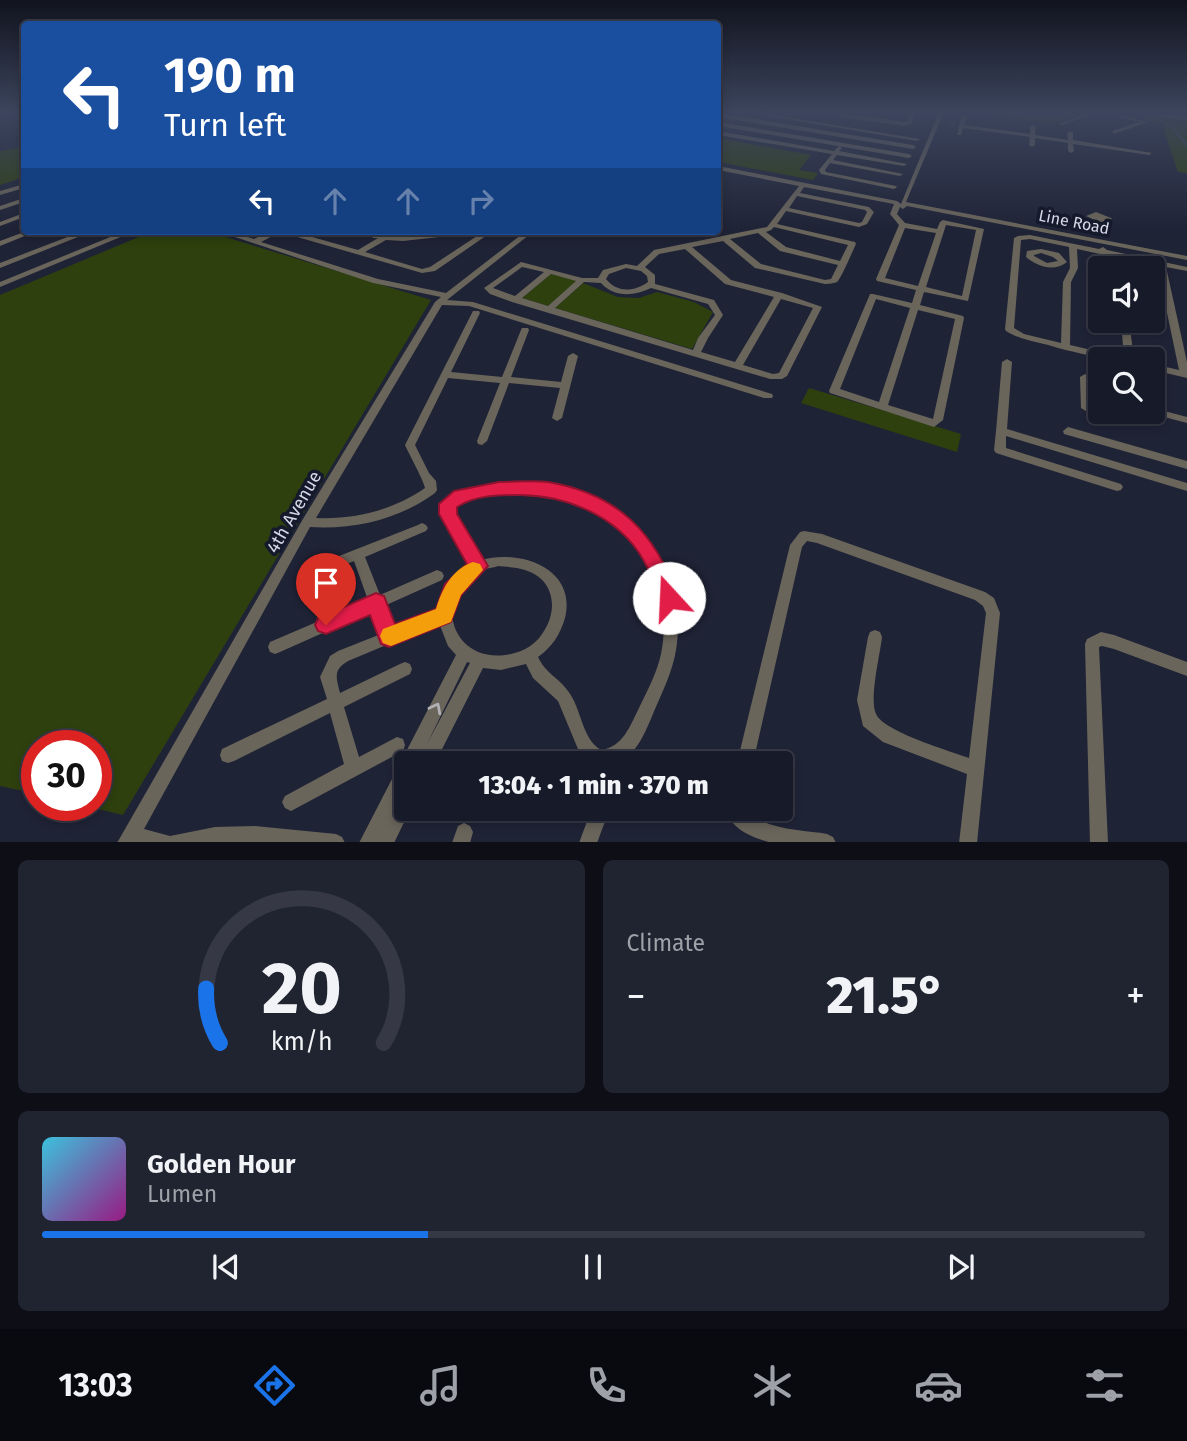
<!DOCTYPE html>
<meta charset="utf-8">
<style>
body{margin:0;font-family:"Fira Sans",sans-serif;background:#202330;color:#f1f3f6;height:100vh;display:flex;flex-direction:column;font-size:26px;white-space:nowrap}
*{box-sizing:border-box;margin:0}
p{font-size:23px;color:#9ea1a8}
.icon{flex:none;width:38px;height:38px;fill:none;stroke:currentColor;stroke-width:2;stroke-linecap:round;stroke-linejoin:round}
.map{position:relative;height:842px;overflow:hidden}
.details{display:flex;flex-direction:column;gap:18px;padding:18px;background:#0d0e16;flex:1}
.details>*{flex:none}
.guide{position:absolute;left:21px;top:21px;width:700px;height:214px;border-radius:7px;box-shadow:0 4px 10px #0003,0 0 0 2px #363845;background:#1a4fa0;color:#fff;overflow:hidden}
.fabs{position:absolute;left:1088px;top:256px;display:grid;gap:14px}
.fabs a{display:grid;place-items:center;width:77px;height:77px;border-radius:7px;background:#171a28;box-shadow:0 4px 10px #0003,0 0 0 2px #363845;font-size:35px}
.speed{position:absolute;left:21px;top:730px;display:flex;gap:14px;font-size:35px;font-weight:700;text-align:center}
.speed>*{display:grid;place-content:center;width:91px;height:91px;border-radius:50%;background:#171a28;box-shadow:0 4px 10px #0003,0 0 0 2px #363845;line-height:1}
.speed .limit{border:10px solid #d22;background:#fff;color:#111}
.pin{position:absolute;display:grid;place-items:center;width:60px;height:60px;color:#fff;margin:-72px -30px;border-radius:50% 50% 50% 0;rotate:-45deg;box-shadow:0 0 7px #0007}
.pin .icon{rotate:45deg}
.me{position:absolute;width:77px;margin:-38px;rotate:340deg;stroke-linejoin:round;filter:drop-shadow(0 0 5px #0008)}
.turn{display:flex;align-items:center;gap:24px;height:147px;padding:0 28px;font-size:32px}
.turn .icon{width:91px;height:91px;stroke-width:2.5}
.turn b{display:block;font-size:49px;line-height:60px}
.lanes{display:flex;align-items:center;height:66px;padding:0 28px;background:#0003;justify-content:center;gap:35px;direction:ltr}
.lanes .off{opacity:.35}
.big{font-size:52px;font-weight:800;line-height:1.1}
.details .card{flex:1;display:flex;flex-direction:column;justify-content:center;gap:10px;min-width:0;padding:0 24px;border-radius:10px;background:#202330}
.details .dial{align-items:center;gap:0}
.dial svg{height:182px;overflow:visible;fill:none;stroke:#363845;stroke-width:7;stroke-linecap:round;text-anchor:middle}
.dial text{fill:#f1f3f6;stroke:none}
.song{display:flex;align-items:center;gap:21px}
.cover{width:84px;height:84px;border-radius:10px;background:linear-gradient(135deg,hsl(190 70% 55%),hsl(310 70% 35%))}
.played{height:7px;border-radius:4px;background:linear-gradient(90deg,#1a73e8 35%,#363845 35%)}
.keys{display:flex;justify-content:space-around;direction:ltr}
.heat{display:flex;justify-content:space-between;align-items:center;font-size:38px;direction:ltr}
.details .tiles{flex:1;display:grid;gap:18px;grid-template-columns:1fr 1fr}
.card:last-child{grid-column:span 2}
.trip{position:absolute;left:394px;top:751px;width:399px;height:70px;border-radius:7px;background:#171a28;box-shadow:0 4px 10px #0003,0 0 0 2px #363845;font-weight:800;line-height:70px;text-align:center}
.tab-bar{display:flex;height:112px;justify-content:space-around;align-items:center;background:#090a10;color:#9ea1a8}
.tab-bar .icon{width:49px;height:49px}
.tab-bar .current{color:#1a73e8}
.tab-bar b{font-size:32px;color:#f1f3f6}
.map>svg:first-child{display:block}
</style>
<div class="map">
<svg width="1187" height="843" viewBox="0 0 1187 843">
<rect width="100%" height="100%" fill="#1f2336"/>
<!-- green -->
<g fill="#2e400e">
<path d="M968,112H1085V113L1051,124Z"/>
<path d="M1143,114L1187,120V173L1178,172L1162,124L1144,119Z"/>
<path d="M718,138L811,155L799,170L818,173L813,180L718,162Z"/>
<path d="M24,147V177L0,185V151Z"/>
<path d="M153,231H206L431,300L123,815L81,805H96V746H37V794L0,786V295Z"/>
<path d="M551,274L578,281L548,306L522,298Z"/>
<path d="M583,283L618,297L639,298L657,292L694,302L713,312L692,349L555,308Z"/>
<path d="M809,388L961,434L957,452L801,403Z"/>
</g>
<g fill="none" stroke-linecap="round" stroke-linejoin="round">
<!-- stream -->
<path stroke="#404e56" stroke-width="2" d="M1154,117L1173,128L1187,146"/>
<!-- minor-tunnel-far1 -->
<path stroke="#3a3e50" stroke-width="5" stroke-dasharray="5 2.5" stroke-linecap="butt" d="M951,123L954,124"/>
<!-- minor-tunnel -->
<g stroke="#3a3e50" stroke-width="7" stroke-dasharray="7 3.5" stroke-linecap="butt">
<path d="M1096,225L1097,228"/>
<path d="M1107,227L1108,230"/>
</g>
<!-- minor -->
<g fill="#6a655b" fill-rule="evenodd">
<path d="M744,112H756L920,139L917,141Z"/>
<path d="M836,112L904,122H907L911,112H916L911,124L904,126L843,117Z"/>
<path d="M939,112H944L906,202L1187,256V260L907,206L903,209L900,207L897,214L905,223L937,229L940,222L943,220L984,229L968,301L924,292L920,305L963,316L964,318L943,420L934,427L830,393L829,391L870,294H873L912,303L916,290L877,281L876,279L899,225L890,214L894,204L804,187L800,193L869,207L874,212L867,224L859,227L786,211L777,224L855,242L856,244C853,250 841,279 837,282C836,283 827,284 825,284L755,268L723,241L692,247L731,280L782,293L822,307L787,376L782,379H770L512,302L490,294L484,288L521,262L582,278H598L603,270L626,264L637,266L654,250L767,227L799,186L718,170V166L897,201L901,204ZM797,196L865,210L867,212L862,222L859,223L789,208ZM946,225L976,230L962,296L926,287ZM774,227L848,245L840,261L786,247L766,232L771,230ZM905,228L936,233L918,286L885,278ZM758,233L780,251L838,265L831,279L825,280L761,264L730,239ZM685,249L725,284L774,297L735,362L701,352L708,338L723,315L714,300L655,284V275L645,267L659,254ZM522,267L544,272L515,296L493,288ZM626,268L641,271L647,276L648,282C634,292 617,293 606,279L609,274ZM551,274L576,281L548,306L522,298ZM584,282L601,283C614,298 635,296 651,288L708,304L715,315L698,338L693,350L555,308ZM781,299L813,308L779,373L773,374L743,365ZM876,299L910,308L879,402L840,389ZM918,310L955,319L933,419L888,405Z"/>
<path d="M1090,112H1097L1063,125L1058,124Z"/>
<path d="M1102,112H1110L1148,122L1114,134L1112,131L1139,122Z"/>
<path d="M1135,112H1148L1187,117V121Z"/>
<path d="M718,113L913,145L916,147L913,149L718,117Z"/>
<path d="M964,115L967,117L964,125L1030,134V127L1033,125L1036,127L1035,135L1068,140L1067,133L1070,131L1073,133V140L1152,153L1149,155L1073,144L1074,151L1071,153L1068,151V143L1035,138V145L1032,147L1029,145L1030,137L963,128L961,135H957L961,117Z"/>
<path d="M718,122L909,154L912,156L909,158L718,126Z"/>
<path d="M718,131L834,151L839,146L842,148L839,151L907,164L904,166L837,155L833,160L903,174L900,176L830,163L825,170L826,172L896,186L897,187L894,189L821,174L819,170L832,154L718,135Z"/>
<path d="M24,184V188L0,195V191Z"/>
<path d="M24,198V202L0,210V206Z"/>
<path d="M1096,212L1111,218L1112,219L1101,223L1086,216Z"/>
<path d="M24,213V217L0,226V222Z"/>
<path d="M27,231H37L0,246V241Z"/>
<path d="M83,231H93L0,268V263Z"/>
<path d="M125,231H135L0,287V282Z"/>
<path d="M217,231H228L254,239L271,231H291L358,250L378,238H373L369,231H377L379,234L384,235L391,231H400L392,236H416L453,231L482,233L493,231L435,271L422,273L280,232L261,242L378,279L446,293L526,231H534L447,300L473,302L772,394L773,396L772,398H764L469,306L442,305L316,518C353,520 394,510 425,488C424,481 409,454 405,445L473,311H479L480,313L451,372L502,377L521,330L522,328H528L529,330L511,377L561,382L568,356L573,353L578,356L562,418L557,421L552,418L560,388L509,383L487,441L482,445L478,444L477,441L500,383L448,378L415,445L429,473L436,481L437,490L435,493C400,519 354,530 310,527L144,829L170,836L215,827L255,826L336,834L342,837L345,843H117L303,519L435,302L441,297L373,283ZM457,235L477,236L430,267L422,269L365,252L386,240L403,241Z"/>
<path d="M1030,235L1099,249L1103,247L1107,250L1187,267V271L1166,267L1187,362V378L1153,370V364L1179,370L1157,265L1108,255L1109,258L1121,268C1111,268 1102,264 1100,254L1077,249L1078,268L1071,282L1070,345L1121,357L1123,359C1101,359 1078,353 1058,348C1040,342 1022,341 1006,331L1005,329L1014,238L1018,236ZM1030,239L1069,247L1070,268L1063,282L1061,343L1024,334L1014,328L1021,240Z"/>
<path d="M1041,249L1059,253L1067,262C1054,272 1038,267 1026,257L1027,251ZM1041,253L1053,257L1058,261L1047,263L1034,256V255Z"/>
<path d="M1121,320H1129L1134,359H1124Z"/>
<path d="M1007,359L1012,362L1007,429L1187,483V491L1006,436V448L1121,484L1123,487L1121,490L1117,491L996,453L994,450L996,431L1002,362Z"/>
<path d="M1085,374L1090,377V391L1101,394V400L1091,398V408L1086,411L1081,408L1080,377Z"/>
<path d="M1153,408L1187,417V423L1149,413L1148,411H1153Z"/>
<path d="M1068,427L1187,461V469L1064,434L1063,431Z"/>
<path d="M509,484C532,484 555,485 577,493C643,516 688,579 676,650C673,668 666,684 659,700C650,719 642,748 624,759C614,765 594,765 583,761L558,701L533,678L526,664L501,670L483,668L435,763H406V786L402,794L406,792V808H411L394,843H359L456,655L448,646L439,623L348,661C333,670 336,677 340,693L400,664L405,662L410,664L412,669L410,674L344,707L359,757L397,737L403,739L405,745L403,751L291,811L285,808L282,802L285,796L344,764L330,713L234,761L228,763L222,761L220,755L222,749L327,699L320,677L330,656L338,651L381,634L372,611L280,652L275,654L270,652L268,647L270,642L368,600L354,561L316,577L311,575L309,571L311,567L418,525L422,523L426,525L428,528L426,531L365,557L380,595L437,570L442,572L444,576L442,580L384,606L393,629L438,611C444,588 451,578 470,565L442,514L444,501C462,486 486,485 509,484ZM509,492C530,493 552,493 572,501C636,525 675,585 661,654C657,673 647,691 639,708C630,726 623,747 601,750C581,738 582,709 568,691C558,677 546,674 538,657C552,647 560,635 565,618C577,568 520,549 481,560L454,514V506C470,494 490,493 509,492ZM498,566C506,567 517,567 525,570C555,579 559,611 542,634C535,645 524,651 511,654C452,667 429,596 482,570C487,568 493,568 498,566ZM467,662L470,663L427,744Z"/>
<path d="M804,531L822,534L985,592L994,598L1000,613L977,843H959L967,774L883,742L863,726L857,700L868,637L870,632L875,630L880,632L882,637C880,655 869,699 876,714C883,731 949,751 969,758L986,613L983,606L975,600L817,543L807,541L802,547L753,763H737L790,545L800,532Z"/>
<path d="M1101,632L1114,635L1187,662V676L1114,649L1102,646L1099,647L1108,843H1090L1085,644L1087,639Z"/>
<path d="M592,808H610L597,843H579Z"/>
<path d="M727,808H745C760,830 803,830 827,834L833,837L836,843H772C754,838 728,829 727,808Z"/>
<path d="M464,823L470,826L473,832L470,843H452L458,826Z"/>
</g>
</g>
<!-- one-way arrows -->
<defs><path id="oneway-chevron" d="M-2-3.5L2.5 0L-2 3.5" fill="none" stroke-width="1.6" stroke-linecap="round" stroke-linejoin="round" transform="scale(1.75)"/></defs>
<use stroke="#b0b0b5" href="#oneway-chevron" transform="translate(436 708) rotate(-63)"/>
<!-- sky -->
<linearGradient id="sky" x2="0" y2="1"><stop stop-color="#11131e"/><stop offset="0.49" stop-color="#3c455d"/><stop offset="1" stop-color="#3c455d" stop-opacity="0"/></linearGradient>
<rect width="1187" height="230" fill="url(#sky)"/>
<!-- route -->
<path fill="#e11d48" stroke="#92132f" stroke-width="2" d="M499,482C514,482 532,480 548,482C619,494 655,533 679,598L676,604L669,607L661,604C656,593 654,580 648,569C625,519 571,496 520,495C499,495 475,495 457,507V514L488,566L461,595L451,622L389,647L381,644L370,615L326,634L318,631L315,625L318,618L376,593L384,596L395,624L436,609L445,584L467,564L439,514V504L454,491Z"/>
<!-- slow -->
<path fill="#f59e0b" d="M473,562L480,564L483,570L461,595L451,622L391,646L383,643L380,636L383,629L436,609C442,589 452,569 473,562Z"/>
<g text-anchor="middle" dominant-baseline="central" stroke-width="7" stroke-linejoin="round" paint-order="stroke">
<!-- far-street labels -->
<g font-size="16" fill="#d5d9e6" stroke="#15192c">
<text transform="translate(1074 222) rotate(11)">Line Road</text>
</g>
<!-- street labels -->
<g font-size="18" fill="#d5d9e6" stroke="#15192c">
<text transform="translate(294 512) rotate(-60)">4th Avenue</text>
</g>
</g>
</svg>
<div class="fabs">
<a><svg class="icon" aria-label="sound" viewBox="0 0 24 24"><path d="M4 9h4l5-4v14l-5-4H4zM17 9q2 3 0 6"/></svg></a>
<a><svg class="icon" aria-label="search" viewBox="0 0 24 24"><circle cx="10" cy="10" r="6"/><path d="M15 15l6 6"/></svg></a>
</div>
<div class="speed"><div class="limit">30</div></div>
<div class="pin" style="left:326px;top:625px;background:#d93025"><svg class="icon" aria-label="arrive" viewBox="0 0 24 24"><path d="M6 21V4h12l-3 4 3 4H6"/></svg></div>
<svg class="me" style="left:669px;top:598px" viewBox="-20 -20 40 40"><circle r="19" fill="#fff"/><path d="M0-13L10 11 0 6-10 11z" fill="#e11d48"/></svg>
<div class="trip">13:04 · 1 min · 370 m</div>
<div class="guide">
<div class="turn"><svg class="icon" aria-label="left" viewBox="0 0 24 24"><path d="M17 20v-9H6M10 6l-5 5 5 5"/></svg><div><b>190 m</b>Turn left</div></div>
<div class="lanes"><svg class="icon" aria-label="left" viewBox="0 0 24 24"><path d="M17 20v-9H6M10 6l-5 5 5 5"/></svg><svg class="icon off" aria-label="ahead" viewBox="0 0 24 24"><path d="M12 20V5M6 11l6-6 6 6"/></svg><svg class="icon off" aria-label="ahead" viewBox="0 0 24 24"><path d="M12 20V5M6 11l6-6 6 6"/></svg><svg class="icon off" aria-label="right" viewBox="0 0 24 24"><path d="M7 20v-9h11M14 6l5 5-5 5"/></svg></div>
</div>
</div>
<section class="details">
<div class="tiles">
<div class="card dial"><svg viewBox="0 0 100 80">
<path d="M14 69A42 42 0 1 1 86 69"/>
<path d="M14 69A42 42 0 0 1 8 45" stroke="#1a73e8"/>
<text x="50" y="56" font-size="32" font-weight="700">20</text>
<text x="50" y="72" font-size="11">km/h</text>
</svg></div>
<div class="card"><p>Climate</p>
<div class="heat"><a>−</a><b class="big">21.5°</b><a>+</a></div>
</div>
<div class="card">
<div class="song"><i class="cover"></i><div><b>Golden Hour</b><p>Lumen</p></div></div>
<div class="played"></div>
<div class="keys"><svg class="icon" aria-label="previous" viewBox="0 0 24 24"><path d="M18 5L8 12l10 7zM5 5v14"/></svg><svg class="icon" aria-label="pause" viewBox="0 0 24 24"><path d="M8 5v14M16 5v14"/></svg><svg class="icon" aria-label="next" viewBox="0 0 24 24"><path d="M6 5l10 7-10 7zM19 5v14"/></svg></div>
</div>
</div>
</section>
<nav class="tab-bar">
<b>13:03</b>
<svg class="icon current" aria-label="directions" viewBox="0 0 24 24"><path d="M12 3l9 9-9 9-9-9zM9 14v-3h6M13 9l2 2-2 2"/></svg>
<svg class="icon" aria-label="music" viewBox="0 0 24 24"><path d="M9 18V5l10-2v13"/><circle cx="6" cy="18" r="3"/><circle cx="16" cy="16" r="3"/></svg>
<svg class="icon" aria-label="phone" viewBox="0 0 24 24"><path d="M5 4h4l2 5-3 2q2 4 5 5l2-3 5 2v4C11 20 4 13 5 4z"/></svg>
<svg class="icon" aria-label="climate" viewBox="0 0 24 24"><path d="M12 3v18M4 7l16 10M4 17L20 7"/></svg>
<svg class="icon" aria-label="car" viewBox="0 0 24 24"><path d="M5 17H2v-5l4-1 3-4h7l3 4 3 1v5h-3M9 17h6M6 11h13"/><circle cx="7" cy="17" r="2"/><circle cx="17" cy="17" r="2"/></svg>
<svg class="icon" aria-label="filters" viewBox="0 0 24 24"><path d="M4 7h16M4 17h16"/><circle cx="9" cy="7" r="2"/><circle cx="15" cy="17" r="2"/></svg>
</nav>
